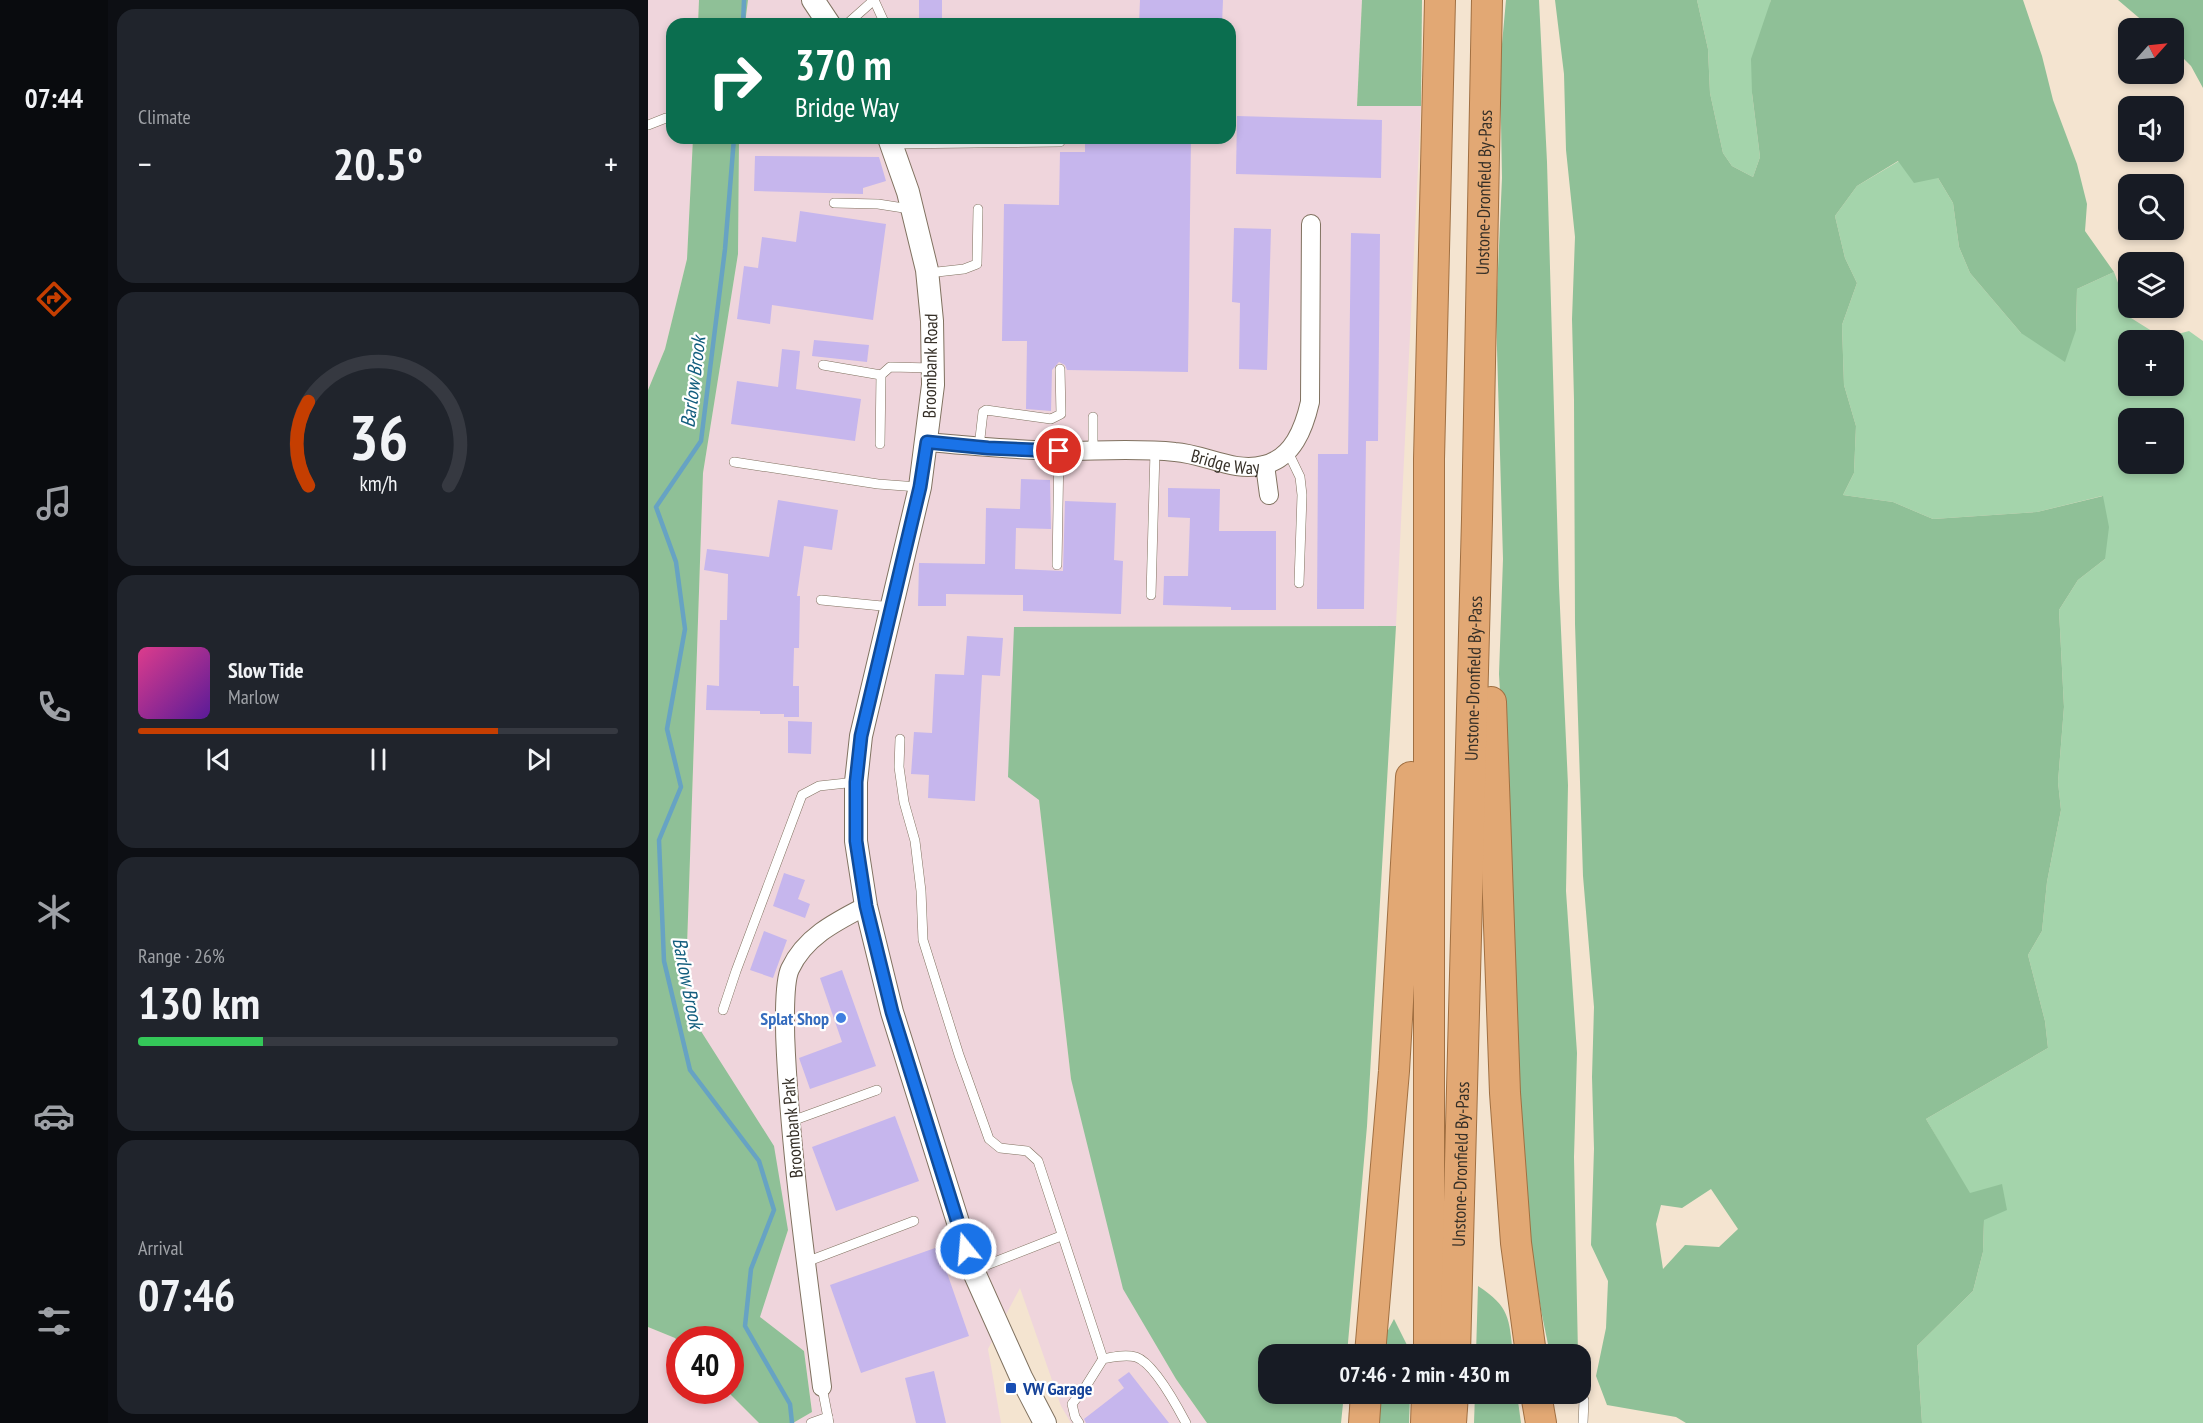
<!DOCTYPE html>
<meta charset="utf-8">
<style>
body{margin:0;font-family:"PT Sans Narrow",sans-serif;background:#20242c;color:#f1f3f6;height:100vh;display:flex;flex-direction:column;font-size:22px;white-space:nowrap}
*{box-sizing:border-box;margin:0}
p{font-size:20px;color:#9ea1a6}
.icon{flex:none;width:33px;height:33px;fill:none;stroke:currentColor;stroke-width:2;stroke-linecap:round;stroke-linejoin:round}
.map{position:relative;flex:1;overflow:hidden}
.sheet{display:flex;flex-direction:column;gap:9px;padding:9px;background:#0d0f14;width:540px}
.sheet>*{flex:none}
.hud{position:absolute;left:18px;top:18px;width:570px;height:126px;border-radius:18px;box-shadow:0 3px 9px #0003;background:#0b6e4f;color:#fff;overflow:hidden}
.needle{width:39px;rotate:63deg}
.fabs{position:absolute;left:1470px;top:18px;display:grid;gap:12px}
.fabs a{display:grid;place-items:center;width:66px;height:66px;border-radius:12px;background:#171b24;box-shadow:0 3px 9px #0003;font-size:30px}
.speed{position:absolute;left:18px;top:1326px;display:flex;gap:12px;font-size:30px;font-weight:700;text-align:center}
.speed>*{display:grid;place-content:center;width:78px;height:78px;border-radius:50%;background:#171b24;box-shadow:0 3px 9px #0003;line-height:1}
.speed .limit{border:9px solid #d22;background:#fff;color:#111}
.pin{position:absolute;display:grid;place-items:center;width:51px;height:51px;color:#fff;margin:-26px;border:3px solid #fff;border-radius:50%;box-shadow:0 2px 6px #0007}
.me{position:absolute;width:66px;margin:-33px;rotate:343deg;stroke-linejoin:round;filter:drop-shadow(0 0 4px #0008)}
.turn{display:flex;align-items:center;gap:21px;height:126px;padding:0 30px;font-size:27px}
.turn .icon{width:78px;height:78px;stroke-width:2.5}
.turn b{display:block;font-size:42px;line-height:51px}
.big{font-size:45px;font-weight:700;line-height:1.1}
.sheet .widget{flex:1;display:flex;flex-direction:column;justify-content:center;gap:9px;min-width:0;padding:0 21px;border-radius:18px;background:#20242c}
.sheet .dial{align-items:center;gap:0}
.dial svg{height:156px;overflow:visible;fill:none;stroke:#363941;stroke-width:7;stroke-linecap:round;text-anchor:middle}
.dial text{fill:#f1f3f6;stroke:none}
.song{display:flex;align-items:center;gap:18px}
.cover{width:72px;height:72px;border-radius:9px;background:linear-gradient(135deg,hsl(330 70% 55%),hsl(270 70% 35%))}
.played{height:6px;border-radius:3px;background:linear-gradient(90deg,#c53e01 75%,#363941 75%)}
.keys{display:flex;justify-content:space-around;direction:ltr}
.heat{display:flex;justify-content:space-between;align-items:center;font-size:33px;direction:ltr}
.charge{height:9px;border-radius:4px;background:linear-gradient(90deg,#34c759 26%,#363941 0)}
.trip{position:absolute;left:610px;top:1344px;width:333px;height:60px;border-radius:18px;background:#171b24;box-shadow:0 3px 9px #0003;font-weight:700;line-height:60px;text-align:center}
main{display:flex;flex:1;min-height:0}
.tab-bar{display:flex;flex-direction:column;width:108px;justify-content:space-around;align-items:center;background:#090b0e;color:#9ea1a6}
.tab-bar .icon{width:42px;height:42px}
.tab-bar .on{color:#c53e01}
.tab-bar b{font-size:27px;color:#f1f3f6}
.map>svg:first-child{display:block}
</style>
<main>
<nav class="tab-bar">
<b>07:44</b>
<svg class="icon on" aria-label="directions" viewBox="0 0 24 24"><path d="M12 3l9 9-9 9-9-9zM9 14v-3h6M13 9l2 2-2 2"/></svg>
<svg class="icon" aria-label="music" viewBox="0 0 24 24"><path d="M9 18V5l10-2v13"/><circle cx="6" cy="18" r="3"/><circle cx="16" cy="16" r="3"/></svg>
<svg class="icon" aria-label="phone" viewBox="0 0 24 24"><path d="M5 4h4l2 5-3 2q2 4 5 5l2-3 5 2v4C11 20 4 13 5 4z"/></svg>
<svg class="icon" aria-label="climate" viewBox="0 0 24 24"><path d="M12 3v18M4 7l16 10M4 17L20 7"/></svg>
<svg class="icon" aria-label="car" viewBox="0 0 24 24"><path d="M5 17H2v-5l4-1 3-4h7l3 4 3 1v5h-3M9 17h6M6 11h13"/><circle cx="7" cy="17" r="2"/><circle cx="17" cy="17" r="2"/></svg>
<svg class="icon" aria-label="filters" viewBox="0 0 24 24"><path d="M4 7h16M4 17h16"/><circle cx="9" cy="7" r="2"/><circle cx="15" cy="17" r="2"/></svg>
</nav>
<section class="sheet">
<div class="widget"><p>Climate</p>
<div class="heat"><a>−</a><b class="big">20.5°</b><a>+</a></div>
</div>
<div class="widget dial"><svg viewBox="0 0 100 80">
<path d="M14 69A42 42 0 1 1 86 69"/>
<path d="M14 69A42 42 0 0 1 14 26" stroke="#c53e01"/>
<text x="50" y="56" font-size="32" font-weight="700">36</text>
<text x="50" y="72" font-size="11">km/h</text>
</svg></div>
<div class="widget">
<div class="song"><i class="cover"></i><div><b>Slow Tide</b><p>Marlow</p></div></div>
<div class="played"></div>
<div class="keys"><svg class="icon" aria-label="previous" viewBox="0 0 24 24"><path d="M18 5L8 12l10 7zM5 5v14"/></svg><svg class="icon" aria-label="pause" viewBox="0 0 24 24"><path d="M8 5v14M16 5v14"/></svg><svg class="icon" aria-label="next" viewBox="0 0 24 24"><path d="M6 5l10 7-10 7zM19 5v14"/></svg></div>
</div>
<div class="widget"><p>Range · 26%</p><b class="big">130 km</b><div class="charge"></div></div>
<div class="widget"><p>Arrival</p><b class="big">07:46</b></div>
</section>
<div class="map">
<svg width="1555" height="1423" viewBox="0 0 1555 1423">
<rect width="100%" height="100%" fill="#f4e4d0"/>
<!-- industrial -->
<g fill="#efd5dc">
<path d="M0,0H51L50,24H24V138H45L39,259L17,349L0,390Z"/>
<path d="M100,0H714L709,106H773L748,626L366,627L391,800L423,1079L528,1379L559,1423H423L413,1406L372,1288L340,1349L353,1423H145L164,1412L156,1351L111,1318L140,1230L37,1006L55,473L90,254L91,138H582V24H97Z"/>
<path d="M0,1327L27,1338L31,1343L32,1390L79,1391L111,1423H0Z"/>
</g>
<!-- green -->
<g fill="#a4d4ab" fill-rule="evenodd">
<path d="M1049,0H1123L1104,93L1112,157L1105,177L1084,166L1075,153L1062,93L1060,49Z"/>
<path d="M1251,161L1290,178L1305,203L1311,247L1322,273L1373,333L1428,330L1429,289L1466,272L1483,318L1515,338L1541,331L1555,341V1423H1274L1269,1346L1325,1291L1335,1252L1336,1220L1278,1119L1400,1048L1397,1021L1380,955L1394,931L1399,882L1413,810L1410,782L1416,707L1411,610L1430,580L1457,559L1454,496L1389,512L1285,519L1245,502L1195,495L1206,473L1208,426L1196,385L1194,325L1209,283L1197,258L1187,216L1209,186ZM1480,340H1526V386H1480ZM1480,418H1526V464H1480Z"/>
</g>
<!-- forest -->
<g fill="#8fc097" fill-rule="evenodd">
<path d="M51,0H100L97,24H50Z"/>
<path d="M714,0H774L773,106H709Z"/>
<path d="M858,0H891L899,162L911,586L920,785L918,891L929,1053L926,1157L930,1354H902L893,1310L876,1200L860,839L851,674L855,559L848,314L854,178L852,66Z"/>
<path d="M907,0H1049L1060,49L1062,93L1075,153L1084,166L1105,177L1112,157L1104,93L1103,59L1123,0H1375L1394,56L1405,100L1429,164L1439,204L1437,231L1466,272L1429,289L1428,330L1417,362L1373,333L1322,273L1311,247L1305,203L1290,178L1266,183L1250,161L1209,186L1187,216L1197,258L1209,283L1194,325L1196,385L1208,426L1206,473L1195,495L1245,502L1285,519L1389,512L1455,496L1461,527L1457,559L1430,580L1411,610L1416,707L1410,782L1413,810L1399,882L1394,931L1380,955L1397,1021L1400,1048L1278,1119L1322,1193L1354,1184L1359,1210L1336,1220L1335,1252L1325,1291L1269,1346L1274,1423H1038L1028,1417L959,1405L948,1376L958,1328L960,1281L943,1245L946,1149L944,1077L946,1007L935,876L927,624L926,400L924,319L927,237L918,150L916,74ZM1063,1189L1090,1229L1071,1247L1037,1245L1015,1269L1008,1224L1013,1205L1034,1208Z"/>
<path d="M1470,0H1555V88L1543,66L1526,49V28H1503Z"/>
<path d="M45,138H91L90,254L55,473L37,1006L126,1146L140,1230L112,1317L156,1351L164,1412L145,1423H111L79,1391L82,1390V1340H32L31,1343L27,1338L0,1327V390L17,349L39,259Z"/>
<path d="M748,626L719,1126L699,1354H621V1394H696L693,1423H559L528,1379L475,1289L423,1079L391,800L360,777L366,627Z"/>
<path d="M830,1286C862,1307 861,1318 865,1354H828Z"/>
<path d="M746,1319L759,1345L760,1354H736L738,1334Z"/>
<path d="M733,1394H762L761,1423H731Z"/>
<path d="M827,1394H869L873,1423H826Z"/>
</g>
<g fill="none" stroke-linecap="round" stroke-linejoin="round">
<!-- stream -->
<g stroke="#67a3c3" stroke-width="4.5">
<path d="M95,24L96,0"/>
<path d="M86,138L77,249L53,441L8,507L28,562L37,629L19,729L33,787L11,840L16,961L42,1070L111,1161L126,1210L103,1269L97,1326L142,1404L144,1423"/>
</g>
</g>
<!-- building -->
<g fill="#c6b6ed">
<rect x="271" y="0" width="23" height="24"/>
<path d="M492,0H575L574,24H491Z"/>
<path d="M589,116L734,120L733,178L588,174Z"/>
<path d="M437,138H543L540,372L419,370L417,365L411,362L404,370L403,411L378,409L379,341H354L356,204L411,205L412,152H437Z"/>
<path d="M107,156L231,157L238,181L215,188V194L106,191Z"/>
<path d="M152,211L238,224L225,320L124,305L122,324L89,319L96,266L110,268L114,237L148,242Z"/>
<path d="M586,228L623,229L619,370L591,369L592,303L584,302Z"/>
<path d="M703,233L732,234L730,441H718L716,609H669L670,454H700Z"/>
<path d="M166,340L221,345L219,362L164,356Z"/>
<path d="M134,349L152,351L148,389L213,399L207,441L83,424L89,381L130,387Z"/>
<path d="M373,479L402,480L403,529L368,528L367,569L415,571L417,501L468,503L466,560L475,561L473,614L375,611V595L298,594V606H270L271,563L337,564L338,508L372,509Z"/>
<path d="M520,488L572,489L571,531H628V610H583V607L515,605L516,576H540L542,518L520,517Z"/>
<path d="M130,500L190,510L184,550L156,546L149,596H152L151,648H146L145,686H151V717H136V714H112V711L58,710L59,685L71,686L72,620H79L80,574L56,570L59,549L121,557Z"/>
<path d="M319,636L355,638L352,676L334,675L327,801L280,798L281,775L263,774L266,732L284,733L287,674L316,675Z"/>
<path d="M140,721L164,722L163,754L140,753Z"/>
<path d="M136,873L157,880L150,899L162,904L157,918L125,906Z"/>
<path d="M116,931L139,940L125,978L102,970Z"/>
<path d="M194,970L228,1066L162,1089L151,1058L194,1042L172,978Z"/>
<path d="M247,1116L271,1181L188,1211L164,1147Z"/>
<path d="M290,1247L321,1336L213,1373L182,1285Z"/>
<path d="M286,1371L298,1423H268L257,1378Z"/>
<path d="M481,1372L521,1423H438L436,1419L476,1388L470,1380Z"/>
</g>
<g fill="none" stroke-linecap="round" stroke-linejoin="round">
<!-- service casing -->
<g stroke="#807260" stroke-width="10">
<g id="service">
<path d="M226,0L237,24"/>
<path d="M199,24L226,0"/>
<path d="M0,125L18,118"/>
<path d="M243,144L412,142"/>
<path d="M186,203L230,204L262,209"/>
<path d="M280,273L316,269L329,264L330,209"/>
<path d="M175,365L233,375"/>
<path d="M445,417V451"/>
<path d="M232,444L233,375L242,367L285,368"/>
<path d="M331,447L335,412L338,410L403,419L413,414L412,369"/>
<path d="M640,452L652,477L654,495L651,583"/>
<path d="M86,462L230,484L270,487"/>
<path d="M409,565L411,451"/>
<path d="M503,595L507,451"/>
<path d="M173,600L244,607"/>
<path d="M252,739L251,767L256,802L267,841L273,891L275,940L311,1055L341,1139L352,1148L379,1151L390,1161L455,1359"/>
<path d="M75,1010L88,971L154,795L171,786L208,782"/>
<path d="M141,1122L229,1090"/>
<path d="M158,1262L266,1221"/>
<path d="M326,1270L413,1236"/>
<path d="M174,1387L181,1423"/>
<path d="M163,1423L180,1417"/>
<path d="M431,1423L427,1417L424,1404L438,1386L455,1359C465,1357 477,1354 488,1357C506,1363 529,1406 538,1423"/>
<path d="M935,1423L936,1400"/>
</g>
</g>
<!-- minor casing -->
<g stroke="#807260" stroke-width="20">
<g id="minor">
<path id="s1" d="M279,442C324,446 368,450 412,451C450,451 489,448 527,452C557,454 586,473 616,465C645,458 656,428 662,402L663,224"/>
<path d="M617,465L621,495"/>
<path d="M174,1387C160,1277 144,1167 138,1055C137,1038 135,984 142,969C157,937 187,922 218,906"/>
</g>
</g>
<!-- tertiary casing -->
<g stroke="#807260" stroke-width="24">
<g id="tertiary">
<path d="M165,0L181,24"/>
<path d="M241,138L260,192L279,270L284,321L285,385L272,487L213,736L208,782V841L218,906L244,1012L325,1270L373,1377L397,1423"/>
</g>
</g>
<!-- trunk casing -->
<g stroke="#a17042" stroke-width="32">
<g id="trunk">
<path d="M843,702L857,1093L868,1243L883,1354"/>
<path d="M722,1354L746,1071L763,777"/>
<path d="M781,1354V459L792,0"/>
<path id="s2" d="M807,1354L829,519L839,0"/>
<path d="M888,1394L893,1423"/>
<path d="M716,1423L718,1394"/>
<path d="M778,1423L779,1394"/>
<path d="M803,1423L805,1394"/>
</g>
</g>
<!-- service -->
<use href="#service" stroke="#fff" stroke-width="9"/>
<!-- minor -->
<use href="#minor" stroke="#fff" stroke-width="18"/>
<!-- tertiary -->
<use href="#tertiary" stroke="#fff" stroke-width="22"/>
<!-- trunk -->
<use href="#trunk" stroke="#e2a874" stroke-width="30"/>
</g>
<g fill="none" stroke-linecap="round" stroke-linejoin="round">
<!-- route casing -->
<g stroke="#114b97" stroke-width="15">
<path id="route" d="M318,1249L244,1012L218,906L208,841V782L213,736L272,487L279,442L340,448L411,451"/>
</g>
<!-- route -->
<use href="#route" stroke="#1a73e8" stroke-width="10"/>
</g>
<!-- markers -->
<circle fill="#3f7fe0" stroke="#fff" stroke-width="2" cx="193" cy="1018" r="6"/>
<rect fill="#1a4fb4" stroke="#fff" stroke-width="2" x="357" y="1382" width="12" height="12" rx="3"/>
<g text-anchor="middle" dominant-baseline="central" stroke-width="4.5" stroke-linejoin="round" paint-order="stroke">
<!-- street labels -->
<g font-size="18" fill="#352f27" stroke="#fff">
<text stroke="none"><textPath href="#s2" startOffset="1162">Unstone-Dronfield By-Pass</textPath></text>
<text transform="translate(282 366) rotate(-89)">Broombank Road</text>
<text stroke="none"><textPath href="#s1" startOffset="300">Bridge Way</textPath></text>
<text stroke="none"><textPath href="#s2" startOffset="676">Unstone-Dronfield By-Pass</textPath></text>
<text transform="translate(144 1128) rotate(-95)">Broombank Park</text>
<text stroke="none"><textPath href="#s2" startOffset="190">Unstone-Dronfield By-Pass</textPath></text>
</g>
<!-- shop labels -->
<g font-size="18" font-weight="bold" fill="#366cbe" stroke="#fff" text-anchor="end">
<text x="181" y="1018">Splat Shop</text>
</g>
<!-- transit labels -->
<g font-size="18" font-weight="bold" fill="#164399" stroke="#fff" text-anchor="start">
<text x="375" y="1388">VW Garage</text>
</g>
<!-- water labels -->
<g font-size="20" font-style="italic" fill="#135e7e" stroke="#fff">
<text transform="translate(45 382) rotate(-83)">Barlow Brook</text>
<text transform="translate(40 983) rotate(79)">Barlow Brook</text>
</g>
</g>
</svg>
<div class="fabs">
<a><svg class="needle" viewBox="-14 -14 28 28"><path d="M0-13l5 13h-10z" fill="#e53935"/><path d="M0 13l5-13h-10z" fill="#9ea1a6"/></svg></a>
<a><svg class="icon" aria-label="sound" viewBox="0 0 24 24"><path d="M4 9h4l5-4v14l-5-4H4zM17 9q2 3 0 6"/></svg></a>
<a><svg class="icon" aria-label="search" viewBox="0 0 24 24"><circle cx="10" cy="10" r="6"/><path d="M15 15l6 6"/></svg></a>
<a><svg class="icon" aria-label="layers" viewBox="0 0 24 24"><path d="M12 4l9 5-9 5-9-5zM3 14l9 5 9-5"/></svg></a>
<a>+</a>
<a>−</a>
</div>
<div class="speed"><div class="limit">40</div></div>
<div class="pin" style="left:411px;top:451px;background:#d93025"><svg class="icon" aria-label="arrive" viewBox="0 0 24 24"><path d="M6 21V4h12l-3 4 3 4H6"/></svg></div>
<svg class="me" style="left:318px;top:1249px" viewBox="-20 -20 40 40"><circle r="17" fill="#1a73e8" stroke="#fff" stroke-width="3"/><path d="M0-11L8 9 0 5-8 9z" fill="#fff"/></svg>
<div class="trip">07:46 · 2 min · 430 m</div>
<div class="hud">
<div class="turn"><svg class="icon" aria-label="right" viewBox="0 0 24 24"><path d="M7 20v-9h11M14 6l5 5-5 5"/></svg><div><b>370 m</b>Bridge Way</div></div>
</div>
</div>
</main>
